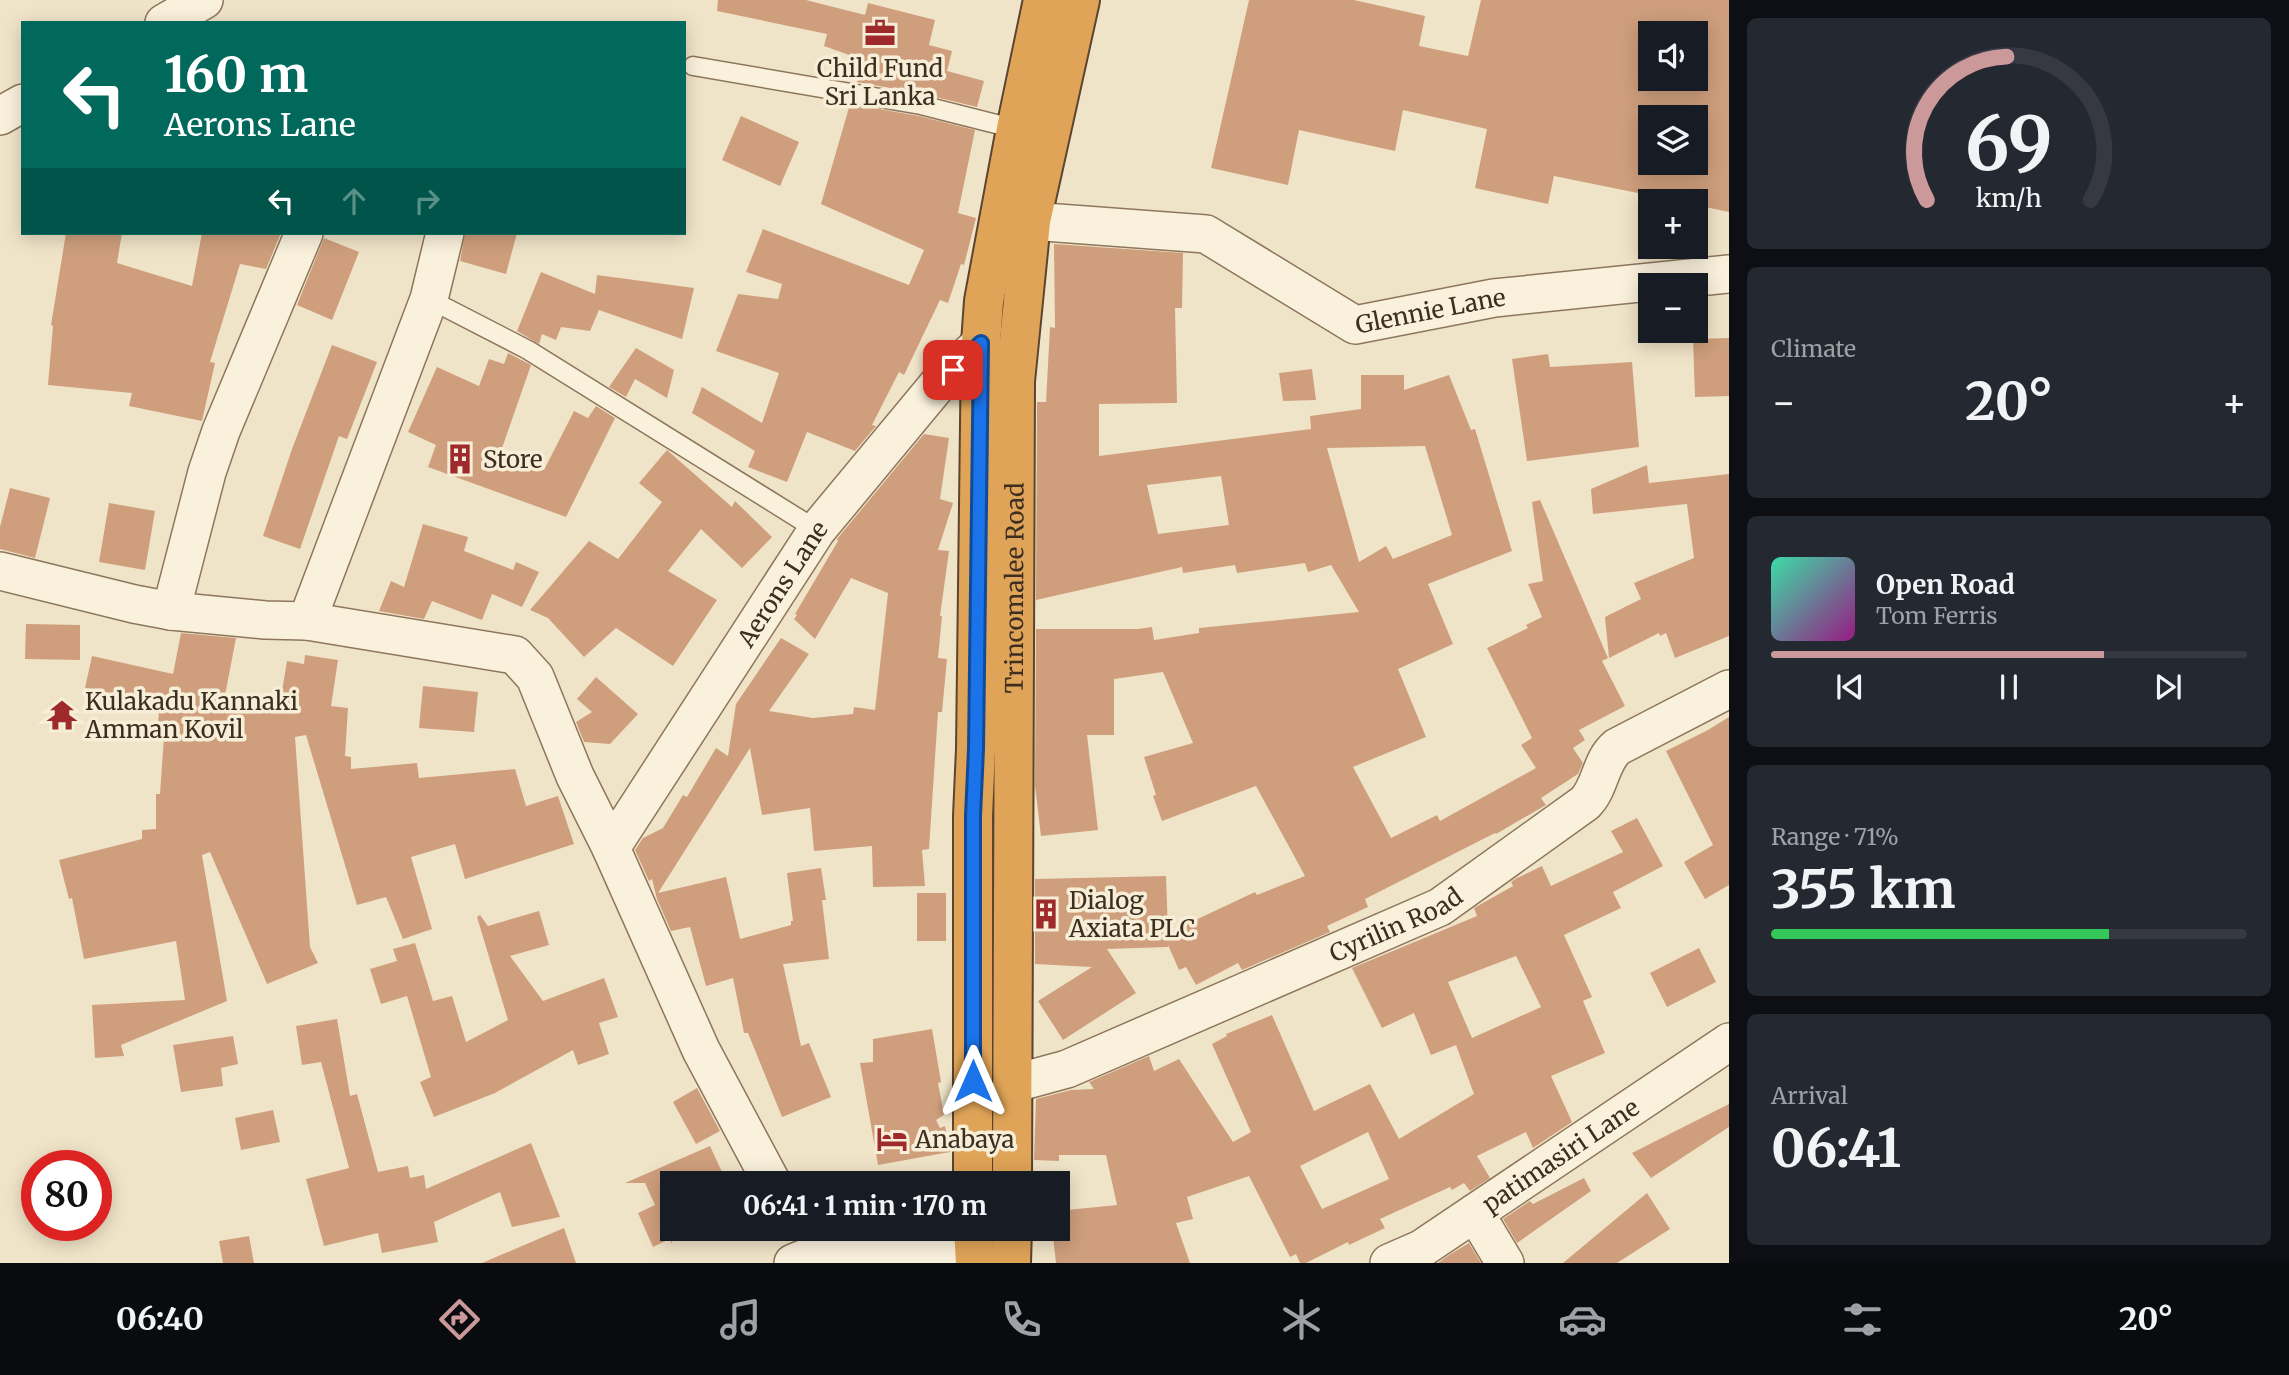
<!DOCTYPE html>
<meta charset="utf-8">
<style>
body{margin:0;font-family:Merriweather,serif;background:#242831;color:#f1f3f6;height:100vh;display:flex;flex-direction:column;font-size:26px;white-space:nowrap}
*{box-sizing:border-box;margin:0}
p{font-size:23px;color:#9ea1a6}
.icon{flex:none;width:38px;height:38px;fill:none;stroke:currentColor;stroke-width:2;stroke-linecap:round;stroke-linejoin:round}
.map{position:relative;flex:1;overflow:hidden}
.sheet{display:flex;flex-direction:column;gap:18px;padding:18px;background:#0d0f14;width:560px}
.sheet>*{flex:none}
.hud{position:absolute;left:21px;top:21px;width:665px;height:214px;border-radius:0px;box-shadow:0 4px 18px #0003;background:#00695c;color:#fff;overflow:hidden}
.controls{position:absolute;left:1638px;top:21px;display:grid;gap:14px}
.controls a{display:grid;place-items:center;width:70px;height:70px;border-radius:0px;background:#171b24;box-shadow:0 4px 18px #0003;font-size:35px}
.speed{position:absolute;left:21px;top:1150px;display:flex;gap:14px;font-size:35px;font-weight:700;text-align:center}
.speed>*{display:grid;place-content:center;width:91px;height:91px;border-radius:50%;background:#171b24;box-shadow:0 4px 18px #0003;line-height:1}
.speed .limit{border:10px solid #d22;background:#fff;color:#111}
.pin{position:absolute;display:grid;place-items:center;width:60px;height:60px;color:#fff;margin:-30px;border-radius:14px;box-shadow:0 4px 10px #0006}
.me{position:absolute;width:77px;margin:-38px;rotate:0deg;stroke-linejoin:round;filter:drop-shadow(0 0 5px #0008)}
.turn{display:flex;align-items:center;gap:24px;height:147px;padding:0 28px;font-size:32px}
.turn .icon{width:91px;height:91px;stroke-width:2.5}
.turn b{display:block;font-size:49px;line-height:60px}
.lanes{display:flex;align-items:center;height:66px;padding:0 28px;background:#0003;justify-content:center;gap:35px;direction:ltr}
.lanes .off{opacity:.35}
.big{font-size:52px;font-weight:700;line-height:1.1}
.sheet .tile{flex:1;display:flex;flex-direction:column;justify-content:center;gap:10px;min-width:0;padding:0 24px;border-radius:10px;background:#242831}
.sheet .dial{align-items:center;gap:0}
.dial svg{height:182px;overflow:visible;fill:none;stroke:#363941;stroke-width:7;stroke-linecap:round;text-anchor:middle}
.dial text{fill:#f1f3f6;stroke:none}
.song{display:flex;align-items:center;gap:21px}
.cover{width:84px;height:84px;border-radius:10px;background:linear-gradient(135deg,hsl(160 70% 55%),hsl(310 70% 35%))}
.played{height:7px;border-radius:4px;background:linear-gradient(90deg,#cc999b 70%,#363941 70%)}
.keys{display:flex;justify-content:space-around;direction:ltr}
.heat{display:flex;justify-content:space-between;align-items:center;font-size:38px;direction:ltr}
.charge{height:10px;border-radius:5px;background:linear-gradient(90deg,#34c759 71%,#363941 0)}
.trip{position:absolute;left:660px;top:1171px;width:410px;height:70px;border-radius:0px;background:#171b24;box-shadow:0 4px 18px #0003;font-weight:700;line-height:70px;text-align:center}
.menu{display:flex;height:112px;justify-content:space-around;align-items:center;background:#090b0e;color:#9ea1a6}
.menu .icon{width:49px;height:49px}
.menu .current{color:#cc999b}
.menu b{font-size:32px;color:#f1f3f6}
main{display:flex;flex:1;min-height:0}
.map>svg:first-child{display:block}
</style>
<main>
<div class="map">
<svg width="1729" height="1263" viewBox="0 0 1729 1263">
<rect width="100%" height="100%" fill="#f0e4c8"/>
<!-- building -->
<g fill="#cf9f7d" fill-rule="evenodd">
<path d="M718,0H806L865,15L868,3L935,20L929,45L952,51L947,71L984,81L977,107L923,94L857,82L863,60L824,46L827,34L717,11Z"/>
<path d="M1249,0H1354L1425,16L1419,46L1468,56L1481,0H1729V212L1696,205V201H1677L1554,176L1548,204L1475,188L1487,129L1403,110L1395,151L1299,130L1288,185L1211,168ZM1650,33H1696V79H1650ZM1650,117H1696V163H1650Z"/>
<path d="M850,104L919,116L975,130L958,213L976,218L964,265L961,264L948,303L940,300L904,375L899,372L872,425L876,426L855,451L807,432L787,482L748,467L755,451L692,413L702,387L762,423L779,373L716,351L738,294L778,299L782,284L746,272L763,229L909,285L924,250L821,204Z"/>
<path d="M741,116L799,142L780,186L722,160Z"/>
<path d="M66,233H122L117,263L192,286L202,233H281L266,269L240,264L210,362L215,363L202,421L129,406L132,393L48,385L53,326L51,325Z"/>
<path d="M465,233H517L506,274L460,261Z"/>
<path d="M324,238L359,252L332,320L297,305Z"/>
<path d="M1054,244L1183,253L1182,308H1175L1177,403L1099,404V456L1311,429L1310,416L1361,409V375H1404V390L1449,375L1471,430L1475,429L1512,551L1428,584L1453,644L1398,669L1426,737L1353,767L1391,838L1437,815L1440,821L1536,768L1521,745L1532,738L1487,648L1528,628L1526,625L1542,617L1528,584L1543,581L1532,502L1540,500L1608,658L1602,661L1625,706L1579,730L1585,740L1573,748L1583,763L1578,774L1541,798L1546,805L1496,834L1495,833L1365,899L1368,907L1327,926L1330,932L1242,970L1238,963L1196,985L1186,967L1179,970L1168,945V947L1107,949L1136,993L1063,1040L1038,1001L1092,967L1035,964V879L1166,876L1168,933L1255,892L1257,895L1305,876L1256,786L1162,821L1153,796L1156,795L1144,757L1193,743L1163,672L1114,679V735H1087L1098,830L1041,836L1035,786L1036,629H1138L1152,627L1154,640L1199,633V628L1359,612L1331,565L1308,572L1305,563L1237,573L1235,565L1183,573L1182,567L1036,600L1037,402H1046L1050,327L1055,328ZM1425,446L1452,535L1393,559L1386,546L1359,562L1327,448ZM1221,476L1229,525L1158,534L1147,485Z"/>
<path d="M541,272L595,294L597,275L694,288L682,339L599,310L590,331L561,327L556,340L542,334L539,344L517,331Z"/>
<path d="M1729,338V396L1695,397L1693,339Z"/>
<path d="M332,345L377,362L347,439L339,436L300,549L263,536L292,449Z"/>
<path d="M636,348L674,370L667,398L635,379L626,397L609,387Z"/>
<path d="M508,353L531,365L500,454L544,470L574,411L588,418L596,406L615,418L566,517L428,467L436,445L408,432L437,367L479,386L489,359L504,364Z"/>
<path d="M1548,354L1550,367L1632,362L1639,447L1527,461L1512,359Z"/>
<path d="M1312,369L1316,400L1283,401L1279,373Z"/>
<path d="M924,434L949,438L940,499L953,503L938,550L949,551L940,616H942L938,658L947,659L942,712H938L929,849L922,850L925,886L873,887L872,846L814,851L810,808L762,815L750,748L658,893L726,877L740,939L791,925V921H793L787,873L821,868L826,900H822L829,959L783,964L801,1046L809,1043L831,1097L782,1117L748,1033H744L733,978L706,986L690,927L671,931L657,899L652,879L649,881L635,850L643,838L663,828L683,795L687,797L716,748L728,756L736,704L781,638L809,654L769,711L813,718L853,714L854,707L875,710L888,593L851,578L815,639L794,619L797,615L795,614L838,541L837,539Z"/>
<path d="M667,450L732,507L735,501L772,537L742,568L701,529L668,571L717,600L673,666L616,628L584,657L548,618L530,610L589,541L618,559L662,502L639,483Z"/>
<path d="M1647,465L1649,483L1729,474V636L1675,658L1666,633L1660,636L1659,633L1609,658L1605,617L1641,599L1634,583L1694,558L1687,504L1593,514L1591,489Z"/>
<path d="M10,488L50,498L35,558L0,549V527Z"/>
<path d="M109,503L155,511L145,570L99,562Z"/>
<path d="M423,524L468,537L464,551L513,570L516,562L539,572L522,607L492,594L482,620L432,601L424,619L379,611L391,581L404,587Z"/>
<path d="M26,624L80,625V660L25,659Z"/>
<path d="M181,633L236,638L222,711L279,709L287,661L304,664L305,655L338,660L331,706L348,708L345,756L351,757V769L417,763L419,778L515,769L526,806L558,796L574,844L465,879L455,844L411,857L432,929L403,939L386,897L357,905L306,735L295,737L310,947L318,963L267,984L210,852L202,855L227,1001L121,1045L124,1056L95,1058L92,1005L185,1000L176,941L84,959L72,898L69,899L59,860L142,839V830L156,829V794H160L165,723L158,722L160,703L85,688L92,656L173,674Z"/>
<path d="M596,677L638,714L610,744L584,742L576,722L592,712L577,699Z"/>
<path d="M423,686L478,692L474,732L419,728Z"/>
<path d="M1729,717V885L1705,899L1684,862L1713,845L1666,751L1708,730Z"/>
<path d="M1637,818L1663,866L1613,892L1621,908L1564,935L1592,997L1583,1001L1605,1053L1551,1076L1572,1122L1533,1148L1526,1132L1477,1156L1490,1178L1470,1191L1464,1183L1452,1190L1450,1187L1380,1219L1385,1228L1349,1245L1348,1242L1306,1263H1300L1296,1254L1290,1257L1249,1176L1187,1197L1193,1219L1176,1223L1190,1263H1056L1052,1228H1057V1211L1117,1205L1106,1155H1059V1161L1034,1160L1036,1099L1071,1090L1094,1089L1089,1082L1149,1056L1154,1071L1179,1059L1233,1142L1251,1132L1212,1044L1227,1036L1226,1034L1272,1015L1314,1111L1370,1084L1399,1139L1474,1094L1456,1045L1466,1041L1431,1055L1414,1013L1382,1028L1352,968L1477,916L1474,908L1513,886L1511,882L1515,879L1542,866L1551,886L1623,852L1611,831ZM1516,956L1541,1007L1472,1038L1448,982ZM1368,1132L1389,1179L1322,1209L1300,1166Z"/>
<rect x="917" y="893" width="29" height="48"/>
<path d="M539,911L549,945L510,956L543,1001L604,978L618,1017L599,1023L609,1054L578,1065L573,1050L495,1093L434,1117L420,1082L431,1077L407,996L381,1004L370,969L397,961L393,949L415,943L433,1001L452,996L466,1042L508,1020L477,917L480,915L488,926Z"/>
<path d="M1699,948L1716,982L1667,1007L1650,973Z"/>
<path d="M337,1019L350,1096L357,1094L378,1172L408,1166L410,1178L424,1175L426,1189L531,1143L560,1217L512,1227L500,1192L434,1222L438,1242L382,1253L378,1233L324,1246L306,1179L349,1168L321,1062L302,1065L296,1026Z"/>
<path d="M932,1029L941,1082L938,1083L944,1115L936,1120L940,1128L945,1126L950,1152L878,1165L860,1063L873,1062V1039Z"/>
<path d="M233,1036L238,1064L221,1068L223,1086L181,1092L173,1045Z"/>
<path d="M697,1088L720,1131L696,1144L673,1102Z"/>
<path d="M1729,1104V1127L1651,1178L1632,1153Z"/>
<path d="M273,1110L280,1142L241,1150L235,1118Z"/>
<path d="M710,1146L727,1183H672V1228H678L680,1235L672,1239V1244L670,1239L653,1247L638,1213L655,1205L645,1183H625Z"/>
<path d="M1584,1178L1591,1191L1517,1243L1503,1219L1530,1201L1533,1204Z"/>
<path d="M1647,1193L1670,1229L1617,1263H1563Z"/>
<path d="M564,1228L576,1263H482Z"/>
<path d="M249,1236L254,1263H223L219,1241Z"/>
<path d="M1469,1243L1481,1263H1438L1449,1255Z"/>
</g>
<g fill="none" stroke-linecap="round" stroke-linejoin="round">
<!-- lane casing -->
<g stroke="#8d765c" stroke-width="21">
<g id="lane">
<path d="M693,66L921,105L1016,129"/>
<path d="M429,299L528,350L817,530"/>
</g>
</g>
<!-- street casing -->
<g stroke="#8d765c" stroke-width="40">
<g id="street">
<path d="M164,23L204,0"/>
<path d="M0,116L23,103"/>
<path id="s1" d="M1031,221L1206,234L1355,325L1494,298L1729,274"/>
<path d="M0,571L134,604L171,611L265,620L307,621L515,655L535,677L575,776L611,848L701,1050L772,1183"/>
<path d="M171,611L207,472L221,431L304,233"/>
<path d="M307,621L429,299L445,233"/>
<path id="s2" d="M611,848L817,530L939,383L981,343"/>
<path id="s3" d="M1012,1084L1067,1069L1440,907L1585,803C1601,787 1600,761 1617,747L1729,689"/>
<path d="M1475,1213L1505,1263"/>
<path d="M793,1263L810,1256L973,1244"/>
<path id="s4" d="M1389,1263L1421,1249L1729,1042"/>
</g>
</g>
<!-- highway casing -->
<g stroke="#5b4430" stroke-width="42">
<g id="highway">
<path d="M973,1183V816L976,749L981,343L984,301L1016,129L1043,0"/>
<path id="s5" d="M1012,1183L1015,381L1031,221L1080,0"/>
<path d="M973,1228L975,1263"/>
<path d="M1011,1263L1012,1228"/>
</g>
</g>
<!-- lane -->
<use href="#lane" stroke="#faf1dc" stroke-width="18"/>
<!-- street -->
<use href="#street" stroke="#faf1dc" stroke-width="37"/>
<!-- highway -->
<use href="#highway" stroke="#e0a458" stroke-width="38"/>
</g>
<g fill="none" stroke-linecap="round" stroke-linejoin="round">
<!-- route casing -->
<g stroke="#114b97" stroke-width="18">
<path id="route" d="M953,370L981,343L976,749L973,816V1081"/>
</g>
<!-- route -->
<use href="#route" stroke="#1a73e8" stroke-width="12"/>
</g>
<!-- icons -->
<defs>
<g id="office-bare" transform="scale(2.415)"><path d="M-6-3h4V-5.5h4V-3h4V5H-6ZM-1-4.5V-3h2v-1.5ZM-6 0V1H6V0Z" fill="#9e2a2b" stroke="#f7eed8" stroke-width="2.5" paint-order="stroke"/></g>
<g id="building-bare" transform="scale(2.415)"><path d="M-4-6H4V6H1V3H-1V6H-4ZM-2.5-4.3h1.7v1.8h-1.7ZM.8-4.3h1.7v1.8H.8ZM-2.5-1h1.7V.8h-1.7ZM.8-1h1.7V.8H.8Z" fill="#9e2a2b" stroke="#f7eed8" stroke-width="2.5" paint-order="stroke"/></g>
<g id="temple-bare" transform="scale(2.415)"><path d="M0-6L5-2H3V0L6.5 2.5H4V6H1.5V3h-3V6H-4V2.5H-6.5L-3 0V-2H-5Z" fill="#9e2a2b" stroke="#f7eed8" stroke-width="2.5" paint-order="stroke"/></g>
<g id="hotel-bare" transform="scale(2.415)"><path d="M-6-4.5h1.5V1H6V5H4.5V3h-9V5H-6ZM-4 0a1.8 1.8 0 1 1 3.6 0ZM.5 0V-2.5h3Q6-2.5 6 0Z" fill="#9e2a2b" stroke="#f7eed8" stroke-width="2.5" paint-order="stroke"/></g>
</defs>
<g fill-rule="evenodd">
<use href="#office-bare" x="880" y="33"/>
<use href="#building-bare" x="460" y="459"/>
<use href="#temple-bare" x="62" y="715"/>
<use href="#building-bare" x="1046" y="914"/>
<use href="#hotel-bare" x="892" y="1139"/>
</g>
<g text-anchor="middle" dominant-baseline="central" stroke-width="7" stroke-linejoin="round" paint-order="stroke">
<!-- poi labels -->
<g font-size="24" fill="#3d2e20" stroke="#f7eed8" text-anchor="start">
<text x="880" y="68" text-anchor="middle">Child Fund<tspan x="880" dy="28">Sri Lanka</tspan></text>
<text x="483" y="459">Store</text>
<text x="85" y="701">Kulakadu Kannaki<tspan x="85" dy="28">Amman Kovil</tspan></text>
<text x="1069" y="900">Dialog<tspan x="1069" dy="28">Axiata PLC</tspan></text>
<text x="915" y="1139">Anabaya</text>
</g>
<!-- street labels -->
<g font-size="24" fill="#3d2e20" stroke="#f7eed8">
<text stroke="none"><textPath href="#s1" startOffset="427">Glennie Lane</textPath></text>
<text stroke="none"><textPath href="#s2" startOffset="315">Aerons Lane</textPath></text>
<text stroke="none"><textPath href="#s5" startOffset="595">Trincomalee Road</textPath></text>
<text stroke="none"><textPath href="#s3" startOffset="416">Cyrilin Road</textPath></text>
<text stroke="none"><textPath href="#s4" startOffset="203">patimasiri Lane</textPath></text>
</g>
</g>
</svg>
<div class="controls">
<a><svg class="icon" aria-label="sound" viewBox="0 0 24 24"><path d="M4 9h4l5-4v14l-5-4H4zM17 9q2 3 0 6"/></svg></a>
<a><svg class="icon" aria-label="layers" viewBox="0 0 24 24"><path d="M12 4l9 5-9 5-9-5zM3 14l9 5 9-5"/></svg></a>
<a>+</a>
<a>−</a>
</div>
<div class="speed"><div class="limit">80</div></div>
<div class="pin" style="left:953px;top:370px;background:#d93025"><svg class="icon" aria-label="arrive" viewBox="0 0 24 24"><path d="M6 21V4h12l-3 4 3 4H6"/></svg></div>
<svg class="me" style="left:973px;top:1081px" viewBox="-20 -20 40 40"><path d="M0-17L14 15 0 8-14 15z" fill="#1a73e8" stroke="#fff" stroke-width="4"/></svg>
<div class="trip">06:41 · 1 min · 170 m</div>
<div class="hud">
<div class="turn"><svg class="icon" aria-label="left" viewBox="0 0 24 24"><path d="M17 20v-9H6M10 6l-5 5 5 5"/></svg><div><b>160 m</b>Aerons Lane</div></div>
<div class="lanes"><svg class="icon" aria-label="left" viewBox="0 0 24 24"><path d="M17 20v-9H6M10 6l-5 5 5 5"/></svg><svg class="icon off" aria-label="ahead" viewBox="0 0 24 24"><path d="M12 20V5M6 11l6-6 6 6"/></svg><svg class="icon off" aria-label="right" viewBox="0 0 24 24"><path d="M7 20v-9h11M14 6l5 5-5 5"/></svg></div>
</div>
</div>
<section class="sheet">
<div class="tile dial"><svg viewBox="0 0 100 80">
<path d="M14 69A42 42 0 1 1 86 69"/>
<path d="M14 69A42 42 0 0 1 49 6" stroke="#cc999b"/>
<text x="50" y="56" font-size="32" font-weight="700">69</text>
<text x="50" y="72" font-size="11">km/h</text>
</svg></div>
<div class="tile"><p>Climate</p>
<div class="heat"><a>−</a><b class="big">20°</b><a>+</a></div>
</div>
<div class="tile">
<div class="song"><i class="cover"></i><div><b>Open Road</b><p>Tom Ferris</p></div></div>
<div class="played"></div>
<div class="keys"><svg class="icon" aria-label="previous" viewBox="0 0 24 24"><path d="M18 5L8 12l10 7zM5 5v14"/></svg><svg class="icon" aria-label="pause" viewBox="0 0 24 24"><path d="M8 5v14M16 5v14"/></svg><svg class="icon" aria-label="next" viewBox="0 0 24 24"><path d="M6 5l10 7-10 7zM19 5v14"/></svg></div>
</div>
<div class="tile"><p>Range · 71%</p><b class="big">355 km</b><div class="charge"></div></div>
<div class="tile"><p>Arrival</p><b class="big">06:41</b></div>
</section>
</main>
<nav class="menu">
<b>06:40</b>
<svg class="icon current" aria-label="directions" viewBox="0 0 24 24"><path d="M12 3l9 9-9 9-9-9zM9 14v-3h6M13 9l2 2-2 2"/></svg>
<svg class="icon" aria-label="music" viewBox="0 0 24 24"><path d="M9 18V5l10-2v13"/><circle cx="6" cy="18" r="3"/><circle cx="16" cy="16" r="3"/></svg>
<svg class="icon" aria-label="phone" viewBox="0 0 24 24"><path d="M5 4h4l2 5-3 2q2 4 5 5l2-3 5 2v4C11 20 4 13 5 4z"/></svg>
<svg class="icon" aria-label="climate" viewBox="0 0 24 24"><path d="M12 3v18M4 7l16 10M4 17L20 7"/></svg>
<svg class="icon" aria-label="car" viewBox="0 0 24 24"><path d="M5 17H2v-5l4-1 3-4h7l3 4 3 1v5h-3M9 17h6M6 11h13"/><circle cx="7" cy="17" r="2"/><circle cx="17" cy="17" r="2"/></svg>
<svg class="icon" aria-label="filters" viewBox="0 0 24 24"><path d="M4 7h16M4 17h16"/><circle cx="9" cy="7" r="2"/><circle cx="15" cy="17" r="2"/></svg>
<b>20°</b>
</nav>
